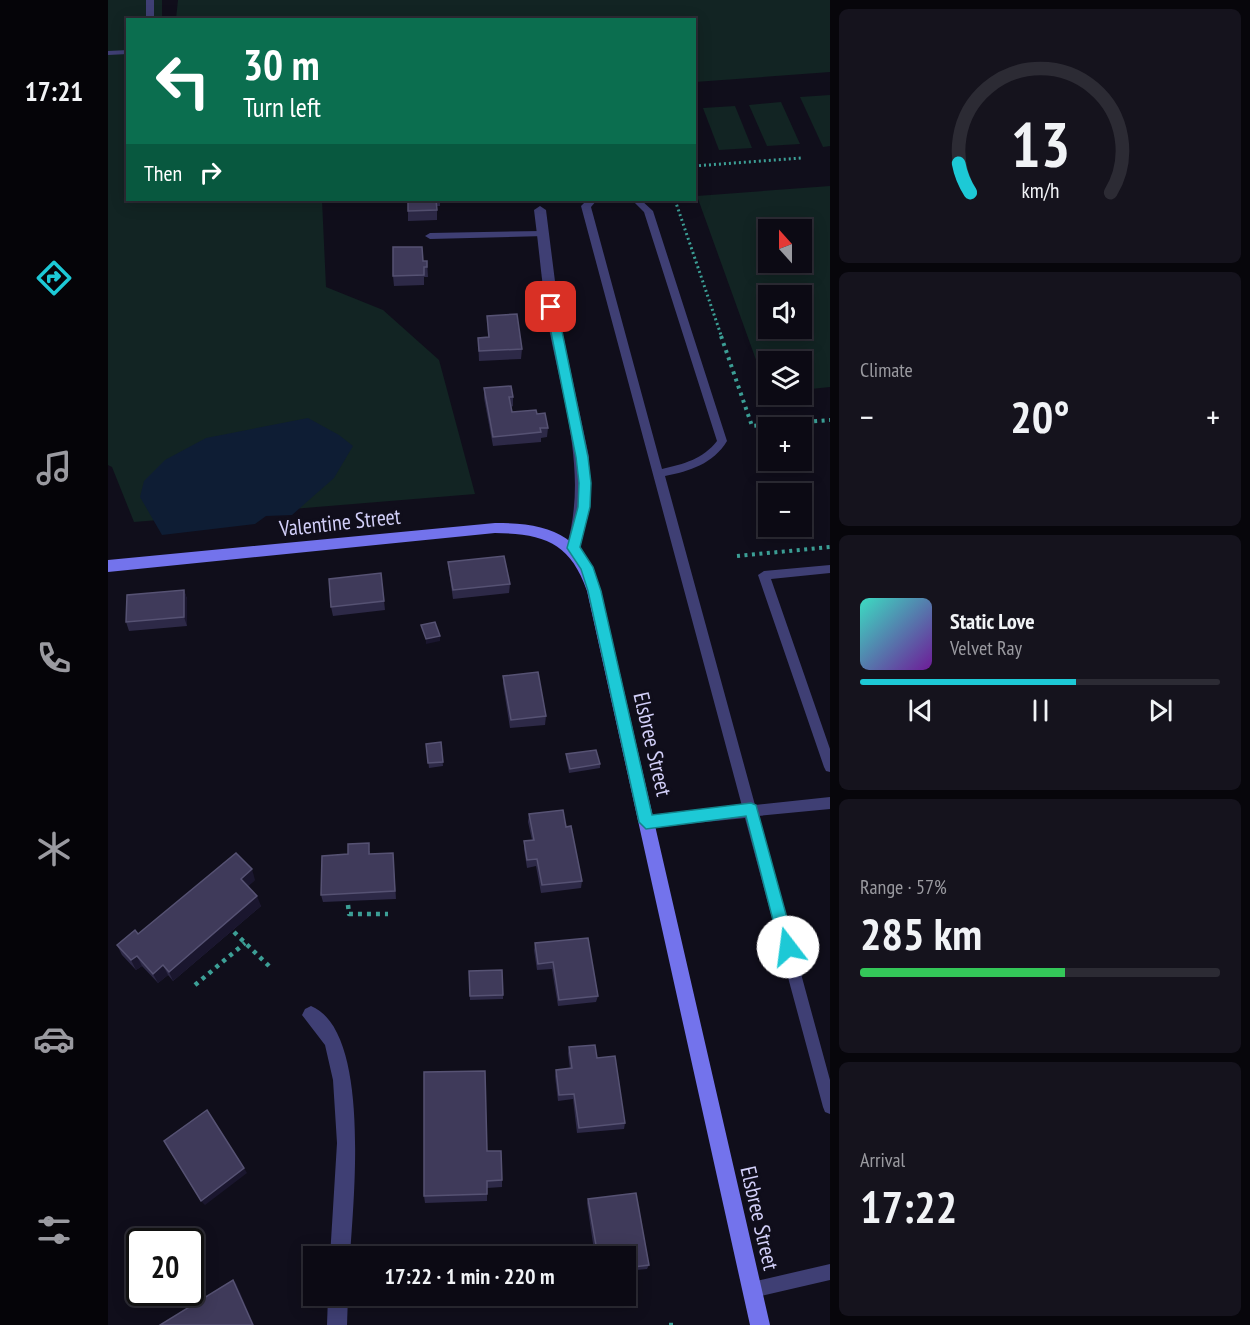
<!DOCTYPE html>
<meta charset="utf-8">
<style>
body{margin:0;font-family:"PT Sans Narrow",sans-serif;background:#15131d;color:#f1f3f6;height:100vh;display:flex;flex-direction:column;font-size:22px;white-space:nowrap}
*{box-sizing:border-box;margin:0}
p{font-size:20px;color:#9a9aa0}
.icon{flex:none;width:33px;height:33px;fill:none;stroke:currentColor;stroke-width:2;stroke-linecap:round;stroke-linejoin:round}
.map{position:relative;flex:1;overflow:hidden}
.side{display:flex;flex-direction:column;gap:9px;padding:9px;background:#07060b;width:420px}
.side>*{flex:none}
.banner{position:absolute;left:18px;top:18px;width:570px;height:183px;border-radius:0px;box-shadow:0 3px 15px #0003,0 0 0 2px #2c2b34;background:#0b6e4f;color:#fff;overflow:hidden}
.needle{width:39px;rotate:339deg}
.fabs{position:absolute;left:650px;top:219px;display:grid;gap:12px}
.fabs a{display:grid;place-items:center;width:54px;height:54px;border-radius:0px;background:#0c0a14;box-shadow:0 3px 15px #0003,0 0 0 2px #2c2b34;font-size:30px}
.speed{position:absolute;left:18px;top:1228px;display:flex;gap:12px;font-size:30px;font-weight:700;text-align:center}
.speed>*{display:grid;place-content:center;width:78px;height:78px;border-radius:50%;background:#0c0a14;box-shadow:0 3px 15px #0003,0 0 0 2px #2c2b34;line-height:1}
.speed .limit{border:3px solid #111;border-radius:9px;background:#fff;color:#111}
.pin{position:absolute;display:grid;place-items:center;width:51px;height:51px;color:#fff;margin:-26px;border-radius:12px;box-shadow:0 3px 9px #0006}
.me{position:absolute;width:66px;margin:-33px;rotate:345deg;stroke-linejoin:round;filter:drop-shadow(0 0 4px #0008)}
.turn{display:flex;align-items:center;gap:21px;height:126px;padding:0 18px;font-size:27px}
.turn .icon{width:78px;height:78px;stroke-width:2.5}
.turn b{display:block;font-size:42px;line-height:51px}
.then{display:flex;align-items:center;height:57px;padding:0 18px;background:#0003;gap:12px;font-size:22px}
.big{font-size:45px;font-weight:600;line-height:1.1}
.side .widget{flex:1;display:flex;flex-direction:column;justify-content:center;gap:9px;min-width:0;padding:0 21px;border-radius:9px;background:#15131d}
.side .dial{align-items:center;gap:0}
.dial svg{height:156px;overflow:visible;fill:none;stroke:#2c2b34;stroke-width:7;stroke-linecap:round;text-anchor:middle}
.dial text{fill:#f1f3f6;stroke:none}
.song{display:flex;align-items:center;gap:18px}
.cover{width:72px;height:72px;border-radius:9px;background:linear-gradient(135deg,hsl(170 70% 55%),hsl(280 70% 35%))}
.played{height:6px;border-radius:3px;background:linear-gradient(90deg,#1dc9d6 60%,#2c2b34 60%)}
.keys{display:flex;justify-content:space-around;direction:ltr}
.heat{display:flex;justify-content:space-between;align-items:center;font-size:33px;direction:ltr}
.charge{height:9px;border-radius:4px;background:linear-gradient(90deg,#34c759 57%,#2c2b34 0)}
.trip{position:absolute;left:195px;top:1246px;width:333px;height:60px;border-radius:0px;background:#0c0a14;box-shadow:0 3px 15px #0003,0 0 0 2px #2c2b34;font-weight:600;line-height:60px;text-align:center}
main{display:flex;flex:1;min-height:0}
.tabs{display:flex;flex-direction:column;width:108px;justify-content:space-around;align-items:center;background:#050408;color:#9a9aa0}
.tabs .icon{width:42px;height:42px}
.tabs .current{color:#1dc9d6}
.tabs b{font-size:27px;color:#f1f3f6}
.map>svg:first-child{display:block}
</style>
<main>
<nav class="tabs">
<b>17:21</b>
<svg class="icon current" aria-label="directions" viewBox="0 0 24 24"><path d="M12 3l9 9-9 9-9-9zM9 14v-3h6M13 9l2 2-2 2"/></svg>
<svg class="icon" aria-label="music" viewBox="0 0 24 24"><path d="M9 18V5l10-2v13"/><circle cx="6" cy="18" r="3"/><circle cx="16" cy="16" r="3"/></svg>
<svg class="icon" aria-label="phone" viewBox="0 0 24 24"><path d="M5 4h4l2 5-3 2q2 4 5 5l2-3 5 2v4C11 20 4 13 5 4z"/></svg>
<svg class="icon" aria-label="climate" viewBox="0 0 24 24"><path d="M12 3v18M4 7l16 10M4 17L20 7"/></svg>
<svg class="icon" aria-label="car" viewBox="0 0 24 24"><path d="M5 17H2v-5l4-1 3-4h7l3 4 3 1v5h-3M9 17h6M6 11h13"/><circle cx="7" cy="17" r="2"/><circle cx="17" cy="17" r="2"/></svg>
<svg class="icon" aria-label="filters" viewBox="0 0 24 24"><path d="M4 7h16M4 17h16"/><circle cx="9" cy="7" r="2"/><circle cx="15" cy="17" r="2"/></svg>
</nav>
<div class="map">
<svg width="722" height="1325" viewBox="0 0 722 1325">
<rect width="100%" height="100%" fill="#100e1b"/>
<!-- green -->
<g fill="#122423" fill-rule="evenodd">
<path d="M0,0H54V19L20,20V200H214L218,287L275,310L331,360L367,494L26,522L4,467L0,465Z"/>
<path d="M70,0H722V72L587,82L586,20L68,19Z"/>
<path d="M722,95V146L715,147L692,97Z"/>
<path d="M673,102L692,144L659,146L641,105Z"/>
<path d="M627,106L644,148L611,150L595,108Z"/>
<path d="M722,186V387L693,390V362H660V393L589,196ZM660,230H693V262H660ZM660,296H693V328H660Z"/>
</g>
<!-- water -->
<path fill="#0e1d34" d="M200,418L231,435L245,446L226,478L184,515L158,516L147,524L54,535L32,497L36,481L57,460L98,438Z"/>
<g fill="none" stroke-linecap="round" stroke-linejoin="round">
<!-- path-far2 -->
<g stroke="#3c9f96" stroke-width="3" stroke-dasharray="2 3" stroke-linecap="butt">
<path d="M586,166L693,158"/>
<path d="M567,200L614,338"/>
</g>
<!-- path-far1 -->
<g stroke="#3c9f96" stroke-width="4" stroke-dasharray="3 4.5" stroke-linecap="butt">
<path d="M613,336L644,426L722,420"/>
<path d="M629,556L722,547"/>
</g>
<!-- path -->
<g stroke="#3c9f96" stroke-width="4.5" stroke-dasharray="4 5" stroke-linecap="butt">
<path d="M240,905L241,914H280"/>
<path d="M126,932L161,966"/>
<path d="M87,985L137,943"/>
<path d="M561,1325H566"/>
</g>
<!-- lane -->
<g fill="#3f3f74" fill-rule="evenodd">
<rect x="38" y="0" width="8" height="20"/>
<path d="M20,50V54L0,55V51Z"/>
<path d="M479,200H489L483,207L554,469C576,464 595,459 609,441L536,212L524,200H533L545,211L619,441C605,464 582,471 557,476L647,805L722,797V809L650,816L722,1080V1114L717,1112L715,1107L637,818L539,828L534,826L532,822L534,818L539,816L634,806L473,206Z"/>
<path d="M434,231L437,232V236L322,239L317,236L322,233Z"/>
<path d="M722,565V573L663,579L722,749V772L718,771L716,767L650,575L656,571Z"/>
<path d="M722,1264V1280L644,1298L638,1296L636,1290L638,1284L644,1282Z"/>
</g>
<!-- street -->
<g fill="#3f3f74" fill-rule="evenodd">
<path d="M432,206L438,210L452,321L481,457L480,514L472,548L465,553L458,548C481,472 454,399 440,323C434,286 431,248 426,210Z"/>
<path d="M203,1006C264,1031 245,1203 242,1257H222L229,1143L225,1080L217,1045L194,1015L197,1009Z"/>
<path d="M220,1296H240L239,1325H219Z"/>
</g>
<!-- secondary -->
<path fill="#7373ec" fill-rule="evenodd" d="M387,523C444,523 474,535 493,591L662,1325H642L479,591C462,542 436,534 387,533L0,572V560Z"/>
</g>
<!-- wall -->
<g fill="#2d2947">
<path d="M300,200H332V206H329V220L300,221Z"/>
<path d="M315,261H319L320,277H316V285L286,286L285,276Z"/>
<path d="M379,316L414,349L413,359L371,361L370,338L380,337Z"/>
<path d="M376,388L405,397V406L403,407L404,412L429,414L440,428L439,437L433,438V442L385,446L376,398Z"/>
<path d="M340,562L402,584L401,593L345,599L341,571Z"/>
<path d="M273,573L277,610L225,616L223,607Z"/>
<path d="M76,590L79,599V626L21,631L18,622Z"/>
<path d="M395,676L438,716L437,725L402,728L395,684Z"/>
<path d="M333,742L335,766L321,768L318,744Z"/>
<path d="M458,754L492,764V768L461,773L458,758Z"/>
<path d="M421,814L458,827L474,881L473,888L433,893L428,866L419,868L416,849V841L424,840L420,822Z"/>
<path d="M262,851V854L285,853L288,899L215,902L213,895L240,854Z"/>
<path d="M147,880L140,886L153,906L65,981L60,975L50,983L34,966L28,970L14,955L9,945Z"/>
<path d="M427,943L490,996L488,1002L450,1006L444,969L429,970L426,950Z"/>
<path d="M361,971L395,995V999L362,1000Z"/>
<path d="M461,1047L489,1058L517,1123L516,1129L469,1133L465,1099L450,1101L447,1076L448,1070L462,1069L460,1053Z"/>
<path d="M379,1151L394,1180V1187L379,1188V1201L317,1203L316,1196Z"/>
<path d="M480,1199L541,1265L539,1269L518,1271V1257H487L479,1203Z"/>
</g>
<!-- shaded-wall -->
<g fill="#1a162e">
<path d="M76,590L79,599V626L76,617Z"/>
<path d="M332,636V641L318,644V639Z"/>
<path d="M144,869L147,880L136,890L133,879Z"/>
<path d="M149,896L153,906L65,981L61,972Z"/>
<path d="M29,956L34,966L28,970L23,960Z"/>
<path d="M55,965L60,975L50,983L45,974Z"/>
<path d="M136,1168L139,1173L97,1205L93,1201Z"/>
<path d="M125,1280L128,1283L146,1325H145Z"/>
</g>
<!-- building -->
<g fill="#3f3a5a" stroke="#565273" stroke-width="1.5">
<path d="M300,200H328L329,210L300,211Z"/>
<path d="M285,247H314L315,261H319V267H316V275L285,276Z"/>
<path d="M409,314L414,349L371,351L370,338L381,337L379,316Z"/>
<path d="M403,386L405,397H401L404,412L428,410L429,414L437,413L440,428H432L433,432L385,437L376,388Z"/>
<path d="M396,556L402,584L345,590L340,562Z"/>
<path d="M273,573L276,601L223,607L221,579Z"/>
<path d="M76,590V617L18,622L19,595Z"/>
<path d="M327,622L332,636L318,639L313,625Z"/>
<path d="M430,672L438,716L403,720L395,676Z"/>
<path d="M333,742L335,762L320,763L318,744Z"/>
<path d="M488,750L492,764L462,769L458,754Z"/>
<path d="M455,810L458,827L463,826L474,881L434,885L429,859L419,860L416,841L426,840L421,814Z"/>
<path d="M261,843V854L285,853L287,891L213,895L214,856L240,854V844Z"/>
<path d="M128,853L144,869L133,879L149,896L61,972L55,965L45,974L29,956L23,960L9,945L27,930L30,934Z"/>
<path d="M480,938L490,996L451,1000L445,962L430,964L427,943Z"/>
<path d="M394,970L395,995L362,996L361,971Z"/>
<path d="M487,1045L489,1058L507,1056L517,1123L471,1128L466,1094L451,1095L448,1070L464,1068L461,1047Z"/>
<path d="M377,1071L379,1151H393L394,1180L379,1181V1194L316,1196V1072Z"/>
<path d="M99,1110L136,1168L93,1201L56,1141Z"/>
<path d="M528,1193L541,1265L518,1268V1257H490L480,1199Z"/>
<path d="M125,1280L145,1325H52Z"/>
</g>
<!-- route -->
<path fill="#1dc9d6" stroke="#13838b" stroke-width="1.5" d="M443,303L449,307L480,457L483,483L482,507L472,547L485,567L493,591L544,815L643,803L648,805L687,947L685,952L680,954L674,952L672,947L638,816L538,829L531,822L480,591L473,569L459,548L470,507L471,483L468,457L438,307Z"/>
<g text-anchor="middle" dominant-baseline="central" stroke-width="6" stroke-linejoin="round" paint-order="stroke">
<!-- street labels -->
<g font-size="22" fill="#d2cff8" stroke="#100e1b">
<text transform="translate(232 522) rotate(-6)">Valentine Street</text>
<text transform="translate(545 744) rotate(77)">Elsbree Street</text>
<text transform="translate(652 1218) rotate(77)">Elsbree Street</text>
</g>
</g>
</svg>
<div class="fabs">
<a><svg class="needle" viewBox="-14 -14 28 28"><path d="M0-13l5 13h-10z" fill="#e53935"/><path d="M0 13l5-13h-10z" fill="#9a9aa0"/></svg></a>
<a><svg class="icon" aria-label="sound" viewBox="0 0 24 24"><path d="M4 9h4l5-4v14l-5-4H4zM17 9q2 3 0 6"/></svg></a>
<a><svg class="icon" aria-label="layers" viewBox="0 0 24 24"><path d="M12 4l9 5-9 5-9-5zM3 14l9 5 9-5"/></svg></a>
<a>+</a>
<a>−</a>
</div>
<div class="speed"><div class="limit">20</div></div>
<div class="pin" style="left:443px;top:307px;background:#d93025"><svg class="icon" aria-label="arrive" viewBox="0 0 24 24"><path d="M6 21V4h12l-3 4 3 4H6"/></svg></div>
<svg class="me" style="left:680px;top:947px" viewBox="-20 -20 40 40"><circle r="19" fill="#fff"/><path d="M0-13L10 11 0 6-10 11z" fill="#1dc9d6"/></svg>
<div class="trip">17:22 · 1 min · 220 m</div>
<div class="banner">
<div class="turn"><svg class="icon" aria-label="left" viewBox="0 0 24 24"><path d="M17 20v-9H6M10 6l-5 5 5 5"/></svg><div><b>30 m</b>Turn left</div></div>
<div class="then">Then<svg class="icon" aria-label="right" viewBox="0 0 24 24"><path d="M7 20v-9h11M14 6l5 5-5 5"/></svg></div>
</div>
</div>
<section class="side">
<div class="widget dial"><svg viewBox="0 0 100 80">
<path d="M14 69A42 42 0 1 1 86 69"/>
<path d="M14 69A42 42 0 0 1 8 54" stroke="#1dc9d6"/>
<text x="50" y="56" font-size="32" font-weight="700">13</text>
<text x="50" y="72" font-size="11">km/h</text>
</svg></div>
<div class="widget"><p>Climate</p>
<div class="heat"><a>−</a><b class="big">20°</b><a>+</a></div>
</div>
<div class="widget">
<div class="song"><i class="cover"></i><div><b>Static Love</b><p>Velvet Ray</p></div></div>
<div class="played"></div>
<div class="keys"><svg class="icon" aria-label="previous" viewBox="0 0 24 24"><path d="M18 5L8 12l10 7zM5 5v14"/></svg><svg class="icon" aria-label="pause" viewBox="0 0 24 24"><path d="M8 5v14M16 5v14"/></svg><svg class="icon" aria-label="next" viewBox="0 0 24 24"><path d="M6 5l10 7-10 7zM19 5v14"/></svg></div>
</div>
<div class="widget"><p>Range · 57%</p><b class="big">285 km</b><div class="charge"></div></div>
<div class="widget"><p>Arrival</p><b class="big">17:22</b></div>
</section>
</main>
